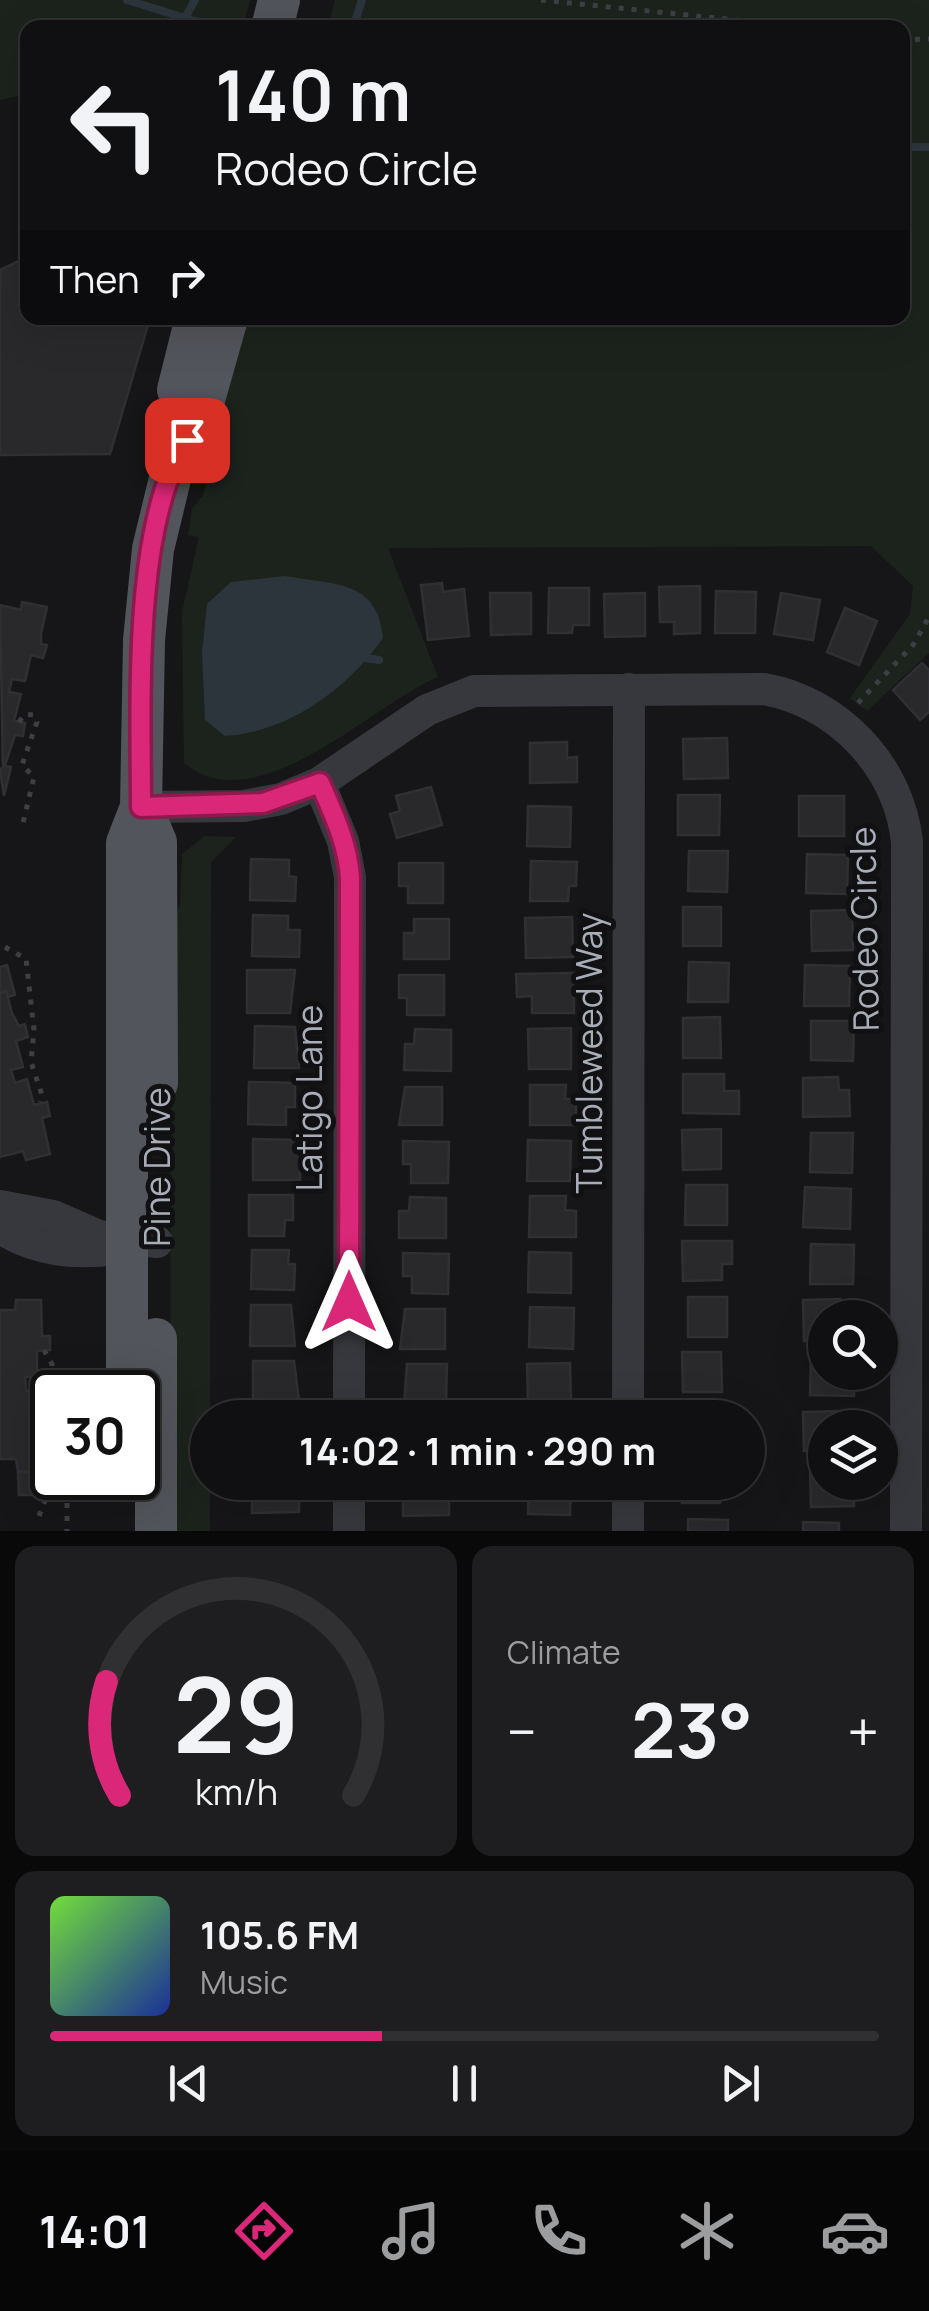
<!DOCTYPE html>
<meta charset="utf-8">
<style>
body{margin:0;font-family:Manrope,sans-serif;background:#1e1e20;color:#f1f3f6;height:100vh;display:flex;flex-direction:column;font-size:38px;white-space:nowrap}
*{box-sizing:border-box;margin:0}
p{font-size:32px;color:#9c9d9f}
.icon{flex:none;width:55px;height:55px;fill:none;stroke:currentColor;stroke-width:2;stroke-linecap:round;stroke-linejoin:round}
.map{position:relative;height:1531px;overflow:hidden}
.panel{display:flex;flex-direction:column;gap:15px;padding:15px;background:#09090a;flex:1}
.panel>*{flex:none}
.hud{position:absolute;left:20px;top:20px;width:890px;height:305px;border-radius:20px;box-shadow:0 10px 40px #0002,0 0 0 2px #303032;background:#101012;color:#f1f3f6;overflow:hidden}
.controls{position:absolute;left:808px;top:1300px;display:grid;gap:20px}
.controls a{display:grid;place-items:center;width:90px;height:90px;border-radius:50%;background:#101012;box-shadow:0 10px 40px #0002,0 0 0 2px #303032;font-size:50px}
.speed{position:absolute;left:30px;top:1370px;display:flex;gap:20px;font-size:50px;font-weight:700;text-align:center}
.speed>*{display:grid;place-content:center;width:130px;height:130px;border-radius:50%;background:#101012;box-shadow:0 10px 40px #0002,0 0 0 2px #303032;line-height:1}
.speed .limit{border:5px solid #111;border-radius:15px;background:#fff;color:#111}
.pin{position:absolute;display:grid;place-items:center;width:85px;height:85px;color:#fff;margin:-42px;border-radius:20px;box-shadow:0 5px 15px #0006}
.me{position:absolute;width:110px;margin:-55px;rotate:0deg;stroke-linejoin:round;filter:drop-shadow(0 0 8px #0008)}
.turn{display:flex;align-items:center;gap:35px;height:210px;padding:0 30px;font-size:45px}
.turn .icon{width:130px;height:130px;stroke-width:2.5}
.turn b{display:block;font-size:70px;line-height:85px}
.then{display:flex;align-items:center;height:95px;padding:0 30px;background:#0003;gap:20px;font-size:38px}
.big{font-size:75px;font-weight:700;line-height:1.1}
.panel .tile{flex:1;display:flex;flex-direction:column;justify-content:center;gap:15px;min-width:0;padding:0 35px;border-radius:20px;background:#1e1e20}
.panel .dial{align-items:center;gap:0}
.dial svg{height:260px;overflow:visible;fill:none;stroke:#303032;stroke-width:7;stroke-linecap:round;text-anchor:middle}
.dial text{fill:#f1f3f6;stroke:none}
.song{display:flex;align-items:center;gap:30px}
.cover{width:120px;height:120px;border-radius:15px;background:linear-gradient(135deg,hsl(100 70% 55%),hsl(230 70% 35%))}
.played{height:10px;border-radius:5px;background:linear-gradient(90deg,#db2777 40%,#303032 40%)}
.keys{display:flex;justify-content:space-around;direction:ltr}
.heat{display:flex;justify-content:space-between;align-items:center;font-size:55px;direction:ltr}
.panel .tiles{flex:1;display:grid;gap:15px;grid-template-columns:1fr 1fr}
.tile:last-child{grid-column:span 2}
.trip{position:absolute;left:190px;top:1400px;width:575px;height:100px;border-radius:50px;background:#101012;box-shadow:0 10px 40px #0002,0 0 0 2px #303032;font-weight:700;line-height:100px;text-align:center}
.tabs{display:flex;height:160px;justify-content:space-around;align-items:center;background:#060607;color:#9c9d9f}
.tabs .icon{width:70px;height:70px}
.tabs .current{color:#db2777}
.tabs b{font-size:45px;color:#f1f3f6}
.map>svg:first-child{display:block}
</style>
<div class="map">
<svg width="929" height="1531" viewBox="0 0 929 1531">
<rect width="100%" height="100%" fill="#161618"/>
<!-- green -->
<g fill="#1c231d">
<path d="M0,0H250L243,27L28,28L27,94L0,100Z"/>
<path d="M335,0H929V653L867,711L850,698L910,614L913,586L871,546L388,548L438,677C373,704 256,824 184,763L182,612L199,537L188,535L192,509L203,495L219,437L216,428L242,318H902V28L328,27Z"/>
<path d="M205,836L236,837L211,862L210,1531H170L171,927L180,905L182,854Z"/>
</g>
<!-- water -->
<path fill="#2c353c" d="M285,576C333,585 378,579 383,638C347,689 289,732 225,736L205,720L202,653L207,604L231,582Z"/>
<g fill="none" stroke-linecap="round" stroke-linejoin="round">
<!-- stream -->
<g stroke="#2c353c" stroke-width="8">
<path d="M127,0L217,28"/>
<path d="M185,18L195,0"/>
<path d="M353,28L362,0"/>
<path d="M902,147H929"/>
<path d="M359,657L379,660"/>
</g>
</g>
<!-- building -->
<g fill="#29292c" stroke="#303034" stroke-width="2.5">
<path d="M28,232V318H150L110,454L0,455V270L19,261Z"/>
<path d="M442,583L443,592L464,589L469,636L428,640L421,585Z"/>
<path d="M700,586V633L674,634V622H660L659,587Z"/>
<path d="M549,588H589V625H573L572,633H548Z"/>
<path d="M716,591L756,592L755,633H715Z"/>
<path d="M490,593H531V634L491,635Z"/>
<path d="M645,593V636L605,637L604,594Z"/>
<path d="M781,593L820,600L813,640L774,634Z"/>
<path d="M22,602L47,607L41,634V644L47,645L43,658L31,655L25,681L12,679L9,692L21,694L14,721L25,723L23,736L15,735L3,771L0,605L21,610Z"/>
<path d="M845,608L877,621L859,665L827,652Z"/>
<path d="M922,663L929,670V712L920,720L893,690Z"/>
<path d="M727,738L728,778L684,779L683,739Z"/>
<path d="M567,742V758L577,757V782L530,783V743Z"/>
<path d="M4,766L11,767L4,796L0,770Z"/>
<path d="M431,787L442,825L397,838L390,814L400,811L396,796Z"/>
<path d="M678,795H720L719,835H678Z"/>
<rect x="799" y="796" width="45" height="40"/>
<path d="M528,806L571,807L570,847L527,846Z"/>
<path d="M689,851H728L727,892L688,891Z"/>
<path d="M807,854L848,855L847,894L806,893Z"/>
<path d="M251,859L289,860V876L296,877L295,901L250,900Z"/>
<path d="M531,861L577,862L576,886H569L568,901H530Z"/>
<path d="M399,863H443V903H408V886H399Z"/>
<rect x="683" y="907" width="38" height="39"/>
<path d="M852,910L853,950L812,951L811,911Z"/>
<path d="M253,915L288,916V930H300L299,957L252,956Z"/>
<path d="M572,917L573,957L526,958L525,918Z"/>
<path d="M414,919H449V959H404V933H414Z"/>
<path d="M689,962L729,963L728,1002H688Z"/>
<path d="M7,965L15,995L8,997L6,991L0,993V967Z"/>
<path d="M805,965L850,966L849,1006H804Z"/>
<path d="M247,970H295L290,1013H247Z"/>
<path d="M574,973V1013H532V996L517,997L516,974Z"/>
<path d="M399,975H444V1015H407V998H399Z"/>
<path d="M6,991L12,1013L19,1026L25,1024L28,1037L16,1041L23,1067L11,1070L15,1083L27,1079L34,1105L47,1102L50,1116L42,1118L50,1154L26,1160L23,1151L0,1157V993Z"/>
<path d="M720,1017L721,1058H683V1018Z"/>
<path d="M811,1021H854L853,1061L811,1060Z"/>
<path d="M255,1026L295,1027L299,1068H254Z"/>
<path d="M571,1028V1069H529L528,1029Z"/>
<path d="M415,1029L451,1030V1071L404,1070L405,1044H414Z"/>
<path d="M683,1074H724V1091H739V1114L683,1113Z"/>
<path d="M838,1077L839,1090H849L850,1116L803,1117V1078Z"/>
<path d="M249,1082L295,1083V1107H286V1125L248,1124Z"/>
<path d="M530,1085H566L565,1099H576V1125H530Z"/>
<path d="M405,1087H442V1125H399Z"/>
<path d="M721,1129V1169L683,1170L682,1130Z"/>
<path d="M811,1133H853L852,1173L810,1172Z"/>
<path d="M253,1139L295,1140V1153H300V1180H253Z"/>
<path d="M528,1140L571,1141L570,1181H527Z"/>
<path d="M403,1141L449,1142L448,1183H411V1164H403Z"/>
<path d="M686,1185H727V1225H685Z"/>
<path d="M805,1187L851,1189L850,1229L803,1227Z"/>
<path d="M249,1195H293V1220H285L284,1236H249Z"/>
<path d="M530,1196H566L565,1210L576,1211V1237H529Z"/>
<path d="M410,1197L446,1198V1238H399V1211H409Z"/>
<path d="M682,1241H732V1264H722V1280L683,1281Z"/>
<path d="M811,1244L854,1245L853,1284H810Z"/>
<path d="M252,1250H289L288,1264H295L294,1290L251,1289Z"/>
<path d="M529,1252L571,1253V1293L528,1292Z"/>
<path d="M403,1253L449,1254L448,1294L412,1293V1276H403Z"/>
<rect x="688" y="1297" width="39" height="40"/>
<path d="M840,1299V1314H850V1318H825V1340L804,1341L803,1300Z"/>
<path d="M16,1300H41L42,1336H50V1350L37,1351V1377H25L26,1391H37L38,1417H50V1431L43,1430L41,1472H18L16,1459H0V1310H15Z"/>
<path d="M251,1305H291L295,1346H250Z"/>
<path d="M530,1307L574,1308L573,1349L529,1347Z"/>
<path d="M405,1309H445V1349H400Z"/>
<path d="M682,1352H721L722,1392H683Z"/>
<path d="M811,1355H825V1372H854V1396L810,1395Z"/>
<path d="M253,1361H294L299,1400H253Z"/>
<path d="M570,1363L571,1402L528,1403L527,1364Z"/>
<path d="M407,1364H447L446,1405L404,1404Z"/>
<path d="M688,1407L728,1408L727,1418H688Z"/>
<path d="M839,1411L840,1425L850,1428H825V1451H804L803,1412Z"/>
<path d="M825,1466V1482H854V1506L811,1507L810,1467Z"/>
<path d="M41,1468H48V1495H19L18,1472H41Z"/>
<path d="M252,1482H290V1487H299V1512L252,1513Z"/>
<path d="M413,1482H449V1515L403,1516V1490H413Z"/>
<path d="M529,1482H571L570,1515L528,1514Z"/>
<rect x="682" y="1482" width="38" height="21"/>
<path d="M688,1519L728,1520V1531H688Z"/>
<path d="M803,1522L839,1523V1531H803Z"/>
</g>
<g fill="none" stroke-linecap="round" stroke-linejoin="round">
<!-- path -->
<g stroke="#3d3f44" stroke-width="5" stroke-dasharray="5 8" stroke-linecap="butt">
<path d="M541,0L814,28"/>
<path d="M902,40L929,39"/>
<path d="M858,703L913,645L929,617"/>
<path d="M19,722L25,714L33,715L37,722L22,765L34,777L23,823"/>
<path d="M5,947L26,959L34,1030L31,1062L42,1095L40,1102"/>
<path d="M44,1350L52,1364V1401"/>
<path d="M44,1417V1412L52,1409"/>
<path d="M60,1478L67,1500V1531"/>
<path d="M39,1516L46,1498L64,1497"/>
</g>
<!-- minor -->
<g stroke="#37383d" stroke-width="32">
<path d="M319,783L343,841L350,877L349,1418"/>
<path d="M141,807L244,806L281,799L319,783L427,710L474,691L764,689C838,702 899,766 907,842L906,1531"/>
<path d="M0,1206L53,1216L99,1236L157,1242"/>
<path d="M0,1228C38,1252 74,1254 118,1249"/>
<path d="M628,1418L629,689"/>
<path d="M349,1531V1482"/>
<path d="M628,1531V1482"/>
</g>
<!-- major -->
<g stroke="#53555c" stroke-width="42">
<path d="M272,28L279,0"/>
<path d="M178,390L196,318"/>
<path d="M143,812L156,842L157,1083"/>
<path d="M127,1392V843L141,807L144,640L153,549L175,458L198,421L227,318"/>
<path d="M156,1531V1339"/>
</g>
</g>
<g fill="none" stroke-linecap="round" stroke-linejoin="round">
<!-- route casing -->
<g stroke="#8e194d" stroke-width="25">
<path id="route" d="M187,440C132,526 141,705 141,807L263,803L320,783C333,813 348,844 350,878L349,1302"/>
</g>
<!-- route -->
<use href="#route" stroke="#db2777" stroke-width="18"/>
</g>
<g text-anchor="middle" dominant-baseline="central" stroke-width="10" stroke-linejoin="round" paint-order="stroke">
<!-- street labels -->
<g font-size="35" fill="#a8adb8" stroke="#111113">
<text transform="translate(864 929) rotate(-91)">Rodeo Circle</text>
<text transform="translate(589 1053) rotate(-90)">Tumbleweed Way</text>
<text transform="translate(309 1098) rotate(-90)">Latigo Lane</text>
<text transform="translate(157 1167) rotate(-90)">Pine Drive</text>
</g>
</g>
</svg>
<div class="controls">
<a><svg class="icon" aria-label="search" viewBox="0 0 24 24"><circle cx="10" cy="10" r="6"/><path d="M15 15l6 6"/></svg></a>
<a><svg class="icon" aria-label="layers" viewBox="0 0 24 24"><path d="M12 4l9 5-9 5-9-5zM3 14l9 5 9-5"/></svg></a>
</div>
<div class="speed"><div class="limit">30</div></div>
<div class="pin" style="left:187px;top:440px;background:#d93025"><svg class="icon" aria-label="arrive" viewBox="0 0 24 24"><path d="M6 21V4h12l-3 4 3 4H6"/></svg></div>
<svg class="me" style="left:349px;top:1302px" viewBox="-20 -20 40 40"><path d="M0-17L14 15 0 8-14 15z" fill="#db2777" stroke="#fff" stroke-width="4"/></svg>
<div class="trip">14:02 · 1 min · 290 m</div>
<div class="hud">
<div class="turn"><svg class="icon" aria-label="left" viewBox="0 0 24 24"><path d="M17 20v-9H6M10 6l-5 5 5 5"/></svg><div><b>140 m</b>Rodeo Circle</div></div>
<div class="then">Then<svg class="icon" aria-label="right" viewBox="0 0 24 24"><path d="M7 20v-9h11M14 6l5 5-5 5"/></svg></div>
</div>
</div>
<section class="panel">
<div class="tiles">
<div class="tile dial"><svg viewBox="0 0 100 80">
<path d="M14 69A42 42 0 1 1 86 69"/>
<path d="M14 69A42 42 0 0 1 10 34" stroke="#db2777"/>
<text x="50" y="56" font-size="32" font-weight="700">29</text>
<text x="50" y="72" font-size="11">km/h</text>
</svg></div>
<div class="tile"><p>Climate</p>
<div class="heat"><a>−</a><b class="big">23°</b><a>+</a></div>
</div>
<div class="tile">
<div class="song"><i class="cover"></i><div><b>105.6 FM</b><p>Music</p></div></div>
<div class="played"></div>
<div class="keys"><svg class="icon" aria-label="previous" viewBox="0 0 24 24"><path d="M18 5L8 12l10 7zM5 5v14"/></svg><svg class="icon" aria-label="pause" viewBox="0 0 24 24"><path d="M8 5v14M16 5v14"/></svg><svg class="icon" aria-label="next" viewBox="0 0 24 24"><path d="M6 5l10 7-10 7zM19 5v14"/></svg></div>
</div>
</div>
</section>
<nav class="tabs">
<b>14:01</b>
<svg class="icon current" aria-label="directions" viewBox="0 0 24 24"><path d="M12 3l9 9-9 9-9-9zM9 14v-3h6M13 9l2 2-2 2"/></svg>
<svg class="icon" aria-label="music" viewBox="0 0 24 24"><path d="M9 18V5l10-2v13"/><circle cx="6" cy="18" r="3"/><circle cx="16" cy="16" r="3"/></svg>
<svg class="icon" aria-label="phone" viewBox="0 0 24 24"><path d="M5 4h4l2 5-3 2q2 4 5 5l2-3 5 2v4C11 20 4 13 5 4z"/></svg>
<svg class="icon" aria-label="climate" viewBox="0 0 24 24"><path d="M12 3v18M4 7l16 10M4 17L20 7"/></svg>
<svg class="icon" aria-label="car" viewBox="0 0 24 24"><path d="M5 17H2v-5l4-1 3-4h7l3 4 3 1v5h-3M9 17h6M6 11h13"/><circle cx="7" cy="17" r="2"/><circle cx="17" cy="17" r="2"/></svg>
</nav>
